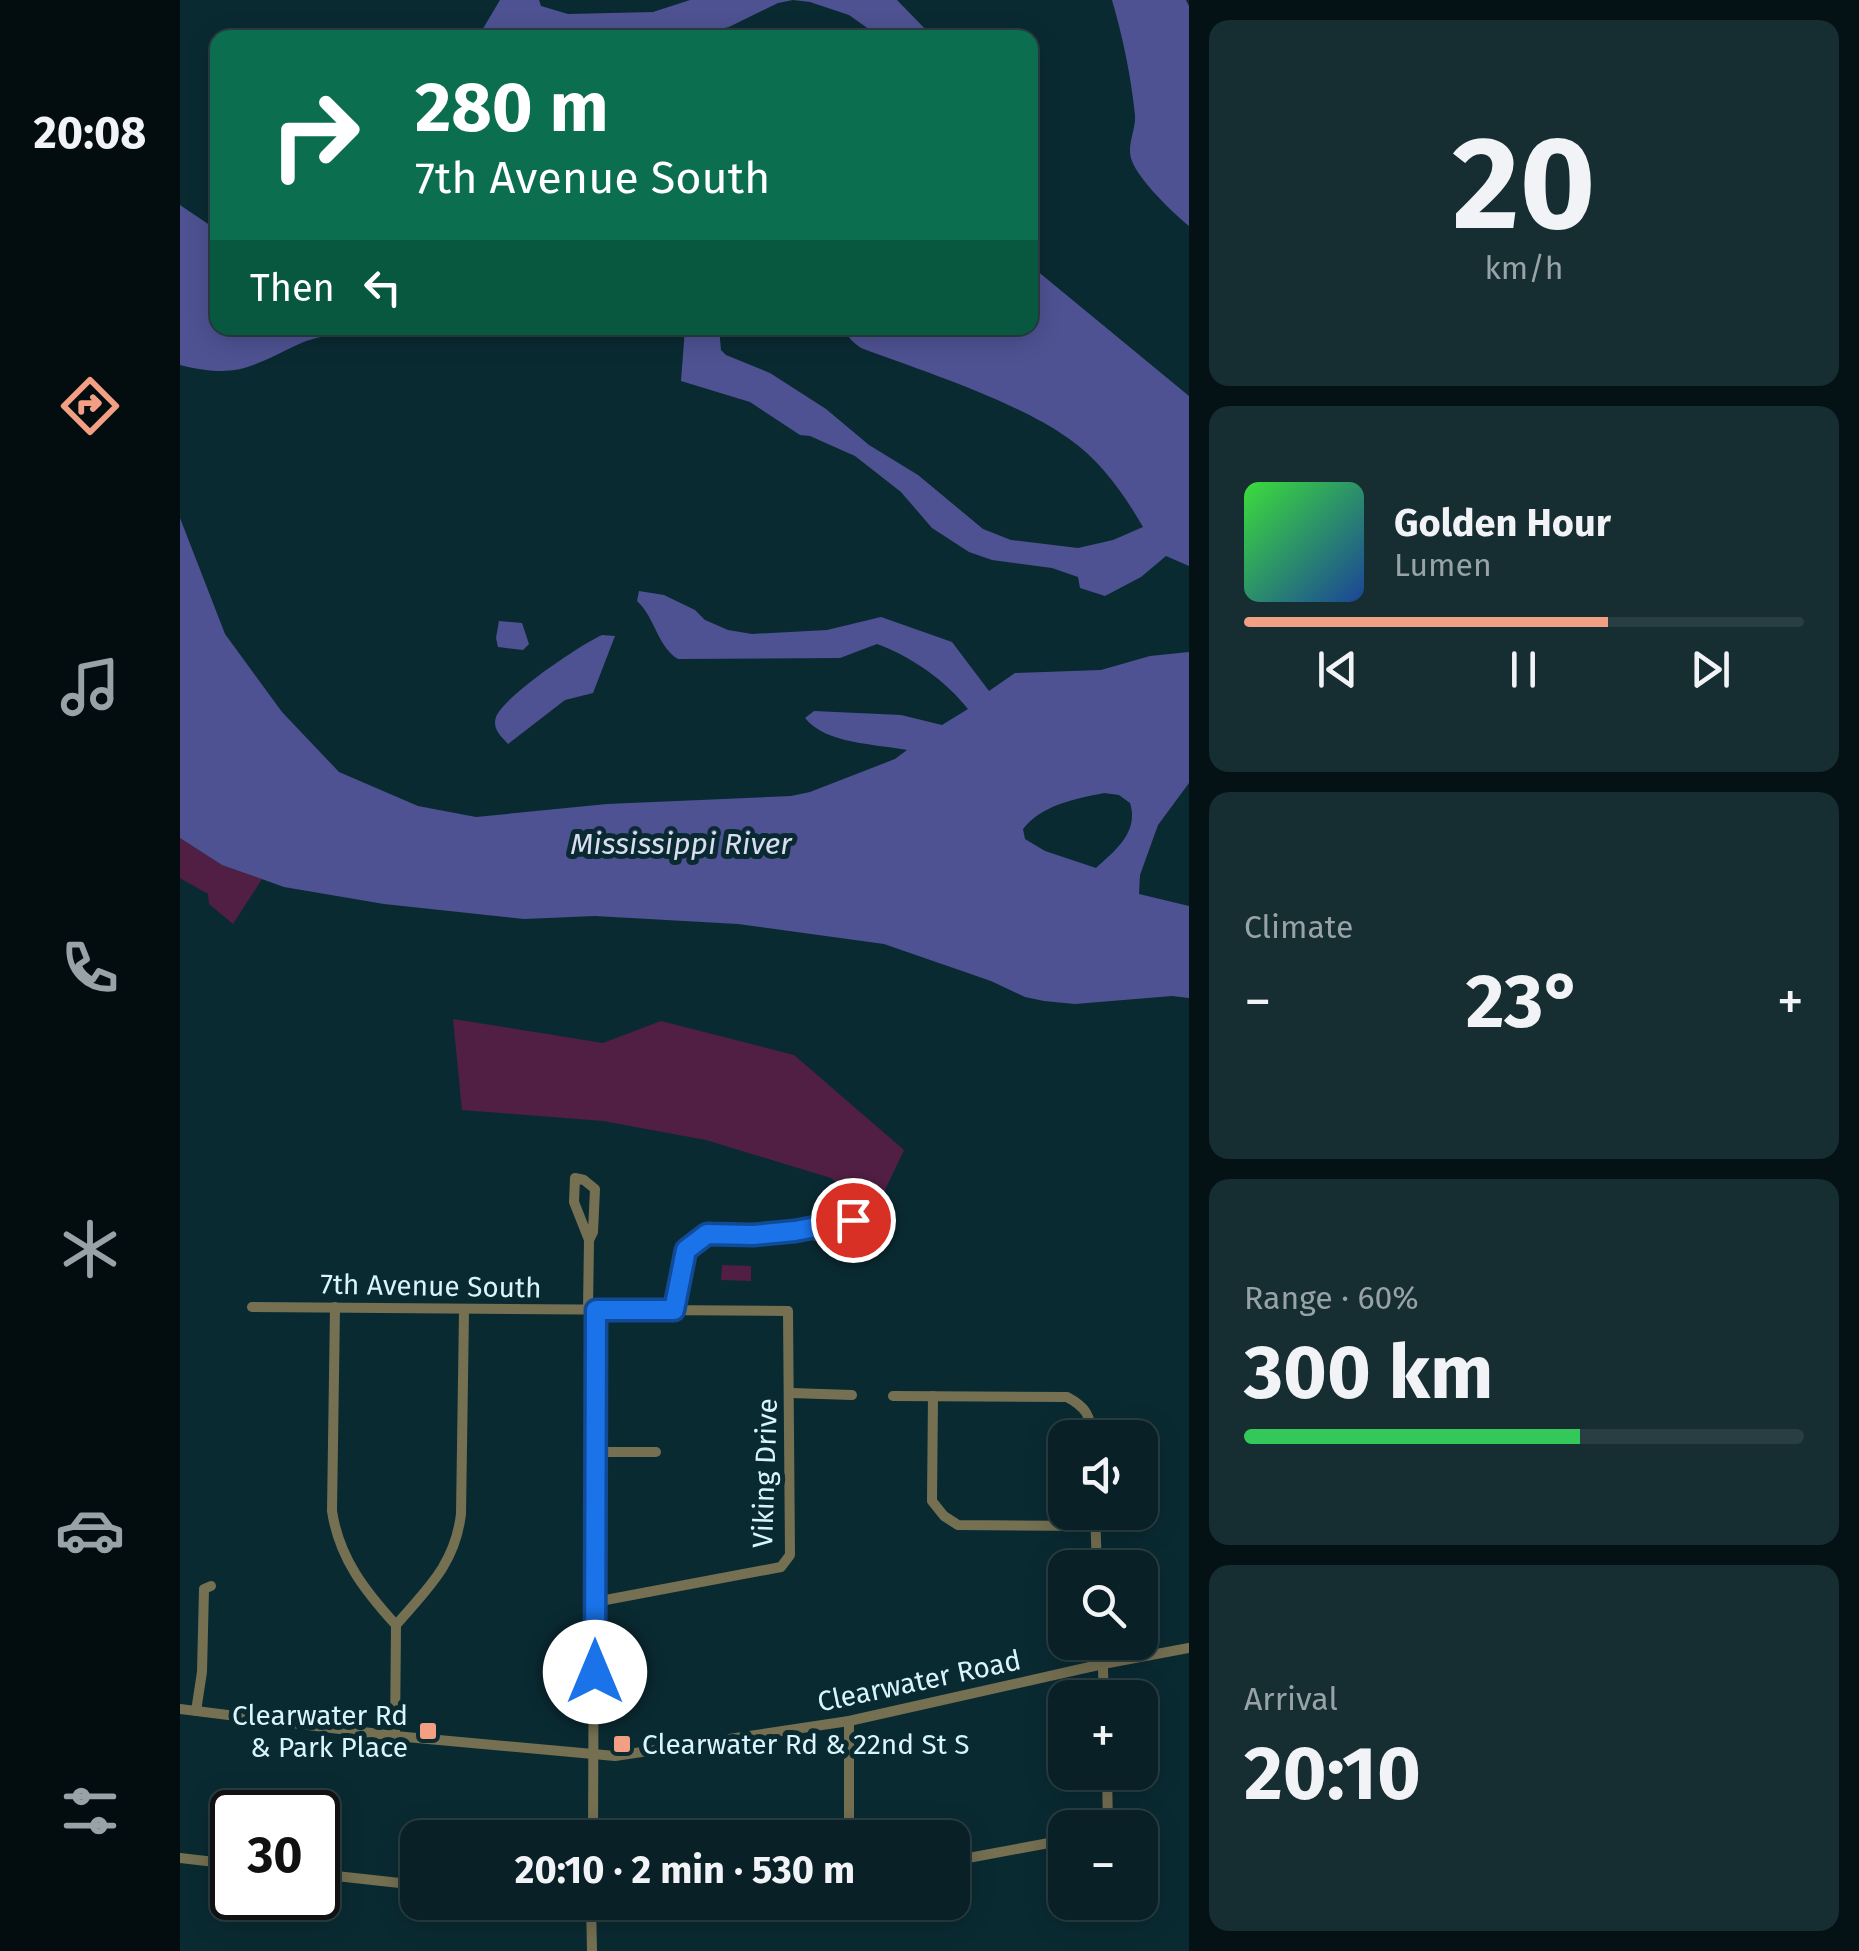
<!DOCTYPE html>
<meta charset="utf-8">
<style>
body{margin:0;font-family:"Fira Sans",sans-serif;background:#162d32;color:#f1f3f6;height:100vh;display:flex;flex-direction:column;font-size:38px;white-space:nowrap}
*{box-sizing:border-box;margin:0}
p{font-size:32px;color:#98a3a7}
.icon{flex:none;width:55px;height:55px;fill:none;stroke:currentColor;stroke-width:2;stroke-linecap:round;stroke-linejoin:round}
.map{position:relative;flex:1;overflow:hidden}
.drawer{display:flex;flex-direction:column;gap:20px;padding:20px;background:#041215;width:670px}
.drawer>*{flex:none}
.top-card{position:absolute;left:30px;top:30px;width:828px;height:305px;border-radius:20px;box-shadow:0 5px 25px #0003,0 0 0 2px #293e43;background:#0b6e4f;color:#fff;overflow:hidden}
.tools{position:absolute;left:868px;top:1420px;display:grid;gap:20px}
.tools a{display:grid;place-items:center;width:110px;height:110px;border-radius:20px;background:#082026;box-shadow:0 5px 25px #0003,0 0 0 2px #293e43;font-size:50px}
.speed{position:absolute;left:30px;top:1790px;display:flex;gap:20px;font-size:50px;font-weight:700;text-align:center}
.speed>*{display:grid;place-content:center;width:130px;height:130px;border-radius:50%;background:#082026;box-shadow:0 5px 25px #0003,0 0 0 2px #293e43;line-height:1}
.speed .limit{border:5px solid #111;border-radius:15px;background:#fff;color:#111}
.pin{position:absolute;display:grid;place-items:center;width:85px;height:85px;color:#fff;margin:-42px;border:5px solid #fff;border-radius:50%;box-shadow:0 2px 10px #0007}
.me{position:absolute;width:110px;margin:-55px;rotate:0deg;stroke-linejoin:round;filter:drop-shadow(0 0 8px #0008)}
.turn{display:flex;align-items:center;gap:35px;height:210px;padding:0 40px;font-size:45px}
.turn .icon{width:130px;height:130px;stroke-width:2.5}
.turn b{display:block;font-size:70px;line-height:85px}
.then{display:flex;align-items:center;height:95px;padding:0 40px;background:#0003;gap:20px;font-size:38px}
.big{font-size:75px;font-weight:700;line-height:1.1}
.drawer .card{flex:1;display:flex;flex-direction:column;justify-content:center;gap:15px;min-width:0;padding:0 35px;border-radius:20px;background:#162d32}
.drawer .dial{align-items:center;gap:0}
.dial b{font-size:130px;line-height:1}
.song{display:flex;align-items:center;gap:30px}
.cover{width:120px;height:120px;border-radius:15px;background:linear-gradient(135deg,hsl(120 70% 55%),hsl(220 70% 35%))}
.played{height:10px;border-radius:5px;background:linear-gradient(90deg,#f39f83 65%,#293e43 65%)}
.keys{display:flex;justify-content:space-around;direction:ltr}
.heat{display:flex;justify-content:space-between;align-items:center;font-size:55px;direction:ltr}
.charge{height:15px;border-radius:8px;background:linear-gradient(90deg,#34c759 60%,#293e43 0)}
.trip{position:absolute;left:220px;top:1820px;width:570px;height:100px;border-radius:20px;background:#082026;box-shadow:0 5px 25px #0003,0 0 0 2px #293e43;font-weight:700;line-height:100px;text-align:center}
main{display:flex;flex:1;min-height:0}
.menu{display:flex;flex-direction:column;width:180px;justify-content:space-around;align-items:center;background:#030d0f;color:#98a3a7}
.menu .icon{width:70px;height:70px}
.menu .on{color:#f39f83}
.menu b{font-size:45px;color:#f1f3f6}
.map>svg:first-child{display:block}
</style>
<main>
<nav class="menu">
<b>20:08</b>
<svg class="icon on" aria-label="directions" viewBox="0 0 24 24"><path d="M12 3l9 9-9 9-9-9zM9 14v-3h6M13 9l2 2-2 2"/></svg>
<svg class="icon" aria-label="music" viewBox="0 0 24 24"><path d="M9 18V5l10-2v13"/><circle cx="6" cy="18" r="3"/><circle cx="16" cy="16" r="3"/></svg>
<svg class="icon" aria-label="phone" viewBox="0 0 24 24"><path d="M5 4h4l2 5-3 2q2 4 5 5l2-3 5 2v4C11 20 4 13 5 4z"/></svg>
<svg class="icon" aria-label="climate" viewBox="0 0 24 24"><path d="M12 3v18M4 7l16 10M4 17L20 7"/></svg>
<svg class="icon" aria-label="car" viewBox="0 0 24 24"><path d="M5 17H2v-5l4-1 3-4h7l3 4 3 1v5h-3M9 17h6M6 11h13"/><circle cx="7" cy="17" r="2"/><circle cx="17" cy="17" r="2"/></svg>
<svg class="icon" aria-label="filters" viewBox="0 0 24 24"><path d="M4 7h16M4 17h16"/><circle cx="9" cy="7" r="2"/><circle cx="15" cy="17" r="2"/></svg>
</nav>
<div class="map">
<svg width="1009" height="1951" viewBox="0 0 1009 1951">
<rect width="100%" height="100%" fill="#0a2a32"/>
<!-- green -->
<g fill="#511f43">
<path d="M0,838L42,865L82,879L53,924L29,904L28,894L0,878Z"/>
<path d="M273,1019L423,1043L481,1021L614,1055L724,1150L694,1213L651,1178L526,1140L423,1121L282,1110Z"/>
<path d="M542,1265L571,1266V1281L541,1280Z"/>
</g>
<!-- water -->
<g fill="#4e5292" fill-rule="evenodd">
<path d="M320,0H359L361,6L388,14L473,12L510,0H717L753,37H700L669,15L630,2L613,0L598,3L549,27L515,34L479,38L298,37Z"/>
<path d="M932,0H1006L1009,6V226C993,213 959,180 952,161C946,145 956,131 955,115C951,76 943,38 932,0Z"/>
<path d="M0,205L37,230L38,328H180C160,335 138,335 119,344C70,367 57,379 0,365Z"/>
<path d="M850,265L1009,396V566L986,556L961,577L925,596L900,588L898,577L872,568L812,560L789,552L752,528L721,492L675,456L630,436L620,435L570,402L501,381L505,328H539L541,350L546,355L590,373L646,409L689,445L738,475L803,529L831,540L898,548L933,540L963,527C944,494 920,460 888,438C836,401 743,371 681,348C673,342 667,338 666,328H850Z"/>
<path d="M0,518L45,634L102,712L159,772L238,806L296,817L427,804L611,796L630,792L715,759L727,750C697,744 645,744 625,718L634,711L721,715L762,725L788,709C765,680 732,657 697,644L660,658L498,659C477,646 475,617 457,601L459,591L484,595L515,610L525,620L548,630L572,634L647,630L701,617L772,642L809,691L835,673L921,670L970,656L1009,652V783L978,825L960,875L959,894L1009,906V998L992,996L895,1004L864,1001L845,997L811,981L704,944L558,924L415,916L344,919L204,904L104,887L42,865L0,838ZM924,793L939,795L950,803C959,832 936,850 916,868L865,851L845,839L843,829C862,805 894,799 924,793Z"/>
<path d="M319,621L342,623L349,644L343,650L318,647L316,638Z"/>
<path d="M422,635L435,636L413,693L385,700L328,744C321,736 312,729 316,717C324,696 400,645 422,635Z"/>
</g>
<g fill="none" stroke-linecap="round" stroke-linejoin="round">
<!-- minor -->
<g stroke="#757052" stroke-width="10">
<path d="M72,1307L608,1311L610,1555L601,1567L415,1602"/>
<path d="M155,1307L152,1511C159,1558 185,1591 216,1625"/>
<path d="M408,1310L409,1240L413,1232L415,1189L404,1180L395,1178L394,1202L409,1240"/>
<path d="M494,1310L507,1250L527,1234L573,1235L615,1231L656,1240L672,1237L673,1220L615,1231"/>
<path d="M611,1393L672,1395"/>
<path d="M713,1396L887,1397C906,1407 911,1416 912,1438"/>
<path d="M753,1396L752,1501L764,1516L778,1525L915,1526"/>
<path d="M415,1452H476"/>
<path d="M915,1512L917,1568"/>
<path d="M216,1625C248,1588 275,1564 281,1514L284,1311"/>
<path d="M922,1642L924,1698"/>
<path d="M0,1709L215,1736L435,1756L669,1721L923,1664L1009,1648"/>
<path d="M16,1711L22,1672L24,1589L31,1586"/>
<path d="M215,1736L216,1625"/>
<path d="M927,1772L928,1828"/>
<path d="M413,1838L415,1310"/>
<path d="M669,1838V1721"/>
<path d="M0,1858L52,1864"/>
<path d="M772,1861L885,1840"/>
<path d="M138,1874L238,1885"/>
<path d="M387,1902L490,1908L524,1902"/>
<path d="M411,1902L412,1951"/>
</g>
</g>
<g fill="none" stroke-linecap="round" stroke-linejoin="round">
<!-- route casing -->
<g stroke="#114b97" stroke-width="25">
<path id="route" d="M415,1672L416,1310H494L506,1250L527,1234L573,1235L615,1231L673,1220"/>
</g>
<!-- route -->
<use href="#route" stroke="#1a73e8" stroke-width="18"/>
</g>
<!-- markers -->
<g fill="#f39f83" stroke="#0a2a32" stroke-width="4">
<rect x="238" y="1721" width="20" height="20" rx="5"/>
<rect x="432" y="1734" width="20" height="20" rx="5"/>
</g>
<g text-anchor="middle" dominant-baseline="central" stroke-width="10" stroke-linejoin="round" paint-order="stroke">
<!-- street labels -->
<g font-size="28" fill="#daf4fc" stroke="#0a2a32">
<text transform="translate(251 1286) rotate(1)">7th Avenue South</text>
<text transform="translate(585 1473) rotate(-88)">Viking Drive</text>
<text transform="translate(739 1681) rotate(-12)">Clearwater Road</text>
</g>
<!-- poi labels -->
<g font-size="28" fill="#daf4fc" stroke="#0a2a32" text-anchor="end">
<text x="228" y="1715">Clearwater Rd<tspan x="228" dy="32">&amp; Park Place</tspan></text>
<text x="462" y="1744" text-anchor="start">Clearwater Rd &amp; 22nd St S</text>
</g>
<!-- water labels -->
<g font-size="30" font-style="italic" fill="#daddf0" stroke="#0a2a32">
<text x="501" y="844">Mississippi River</text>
</g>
</g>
</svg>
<div class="tools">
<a><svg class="icon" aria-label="sound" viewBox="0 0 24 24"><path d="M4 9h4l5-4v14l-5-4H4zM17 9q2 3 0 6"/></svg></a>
<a><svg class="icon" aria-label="search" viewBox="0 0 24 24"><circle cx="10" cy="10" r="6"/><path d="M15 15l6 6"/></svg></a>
<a>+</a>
<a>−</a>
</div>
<div class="speed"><div class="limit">30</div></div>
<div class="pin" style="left:673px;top:1220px;background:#d93025"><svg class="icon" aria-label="arrive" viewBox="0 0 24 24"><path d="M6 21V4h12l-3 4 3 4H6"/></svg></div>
<svg class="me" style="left:415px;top:1672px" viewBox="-20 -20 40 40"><circle r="19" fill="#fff"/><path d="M0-13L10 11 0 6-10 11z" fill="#1a73e8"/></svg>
<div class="trip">20:10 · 2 min · 530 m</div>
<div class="top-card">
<div class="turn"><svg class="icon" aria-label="right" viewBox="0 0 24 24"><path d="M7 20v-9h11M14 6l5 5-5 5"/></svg><div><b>280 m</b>7th Avenue South</div></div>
<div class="then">Then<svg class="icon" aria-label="left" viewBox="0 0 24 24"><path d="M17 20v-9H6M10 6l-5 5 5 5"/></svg></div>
</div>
</div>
<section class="drawer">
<div class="card dial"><b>20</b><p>km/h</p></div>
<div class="card">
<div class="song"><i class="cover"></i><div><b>Golden Hour</b><p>Lumen</p></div></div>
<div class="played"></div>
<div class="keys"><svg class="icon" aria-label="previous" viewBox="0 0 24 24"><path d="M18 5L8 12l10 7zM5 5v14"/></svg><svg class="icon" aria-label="pause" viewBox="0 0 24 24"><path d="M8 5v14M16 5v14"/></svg><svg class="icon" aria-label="next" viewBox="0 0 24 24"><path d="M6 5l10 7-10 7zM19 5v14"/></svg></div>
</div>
<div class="card"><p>Climate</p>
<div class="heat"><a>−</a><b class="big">23°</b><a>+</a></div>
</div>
<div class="card"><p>Range · 60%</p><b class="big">300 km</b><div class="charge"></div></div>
<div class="card"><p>Arrival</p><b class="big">20:10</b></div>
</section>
</main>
